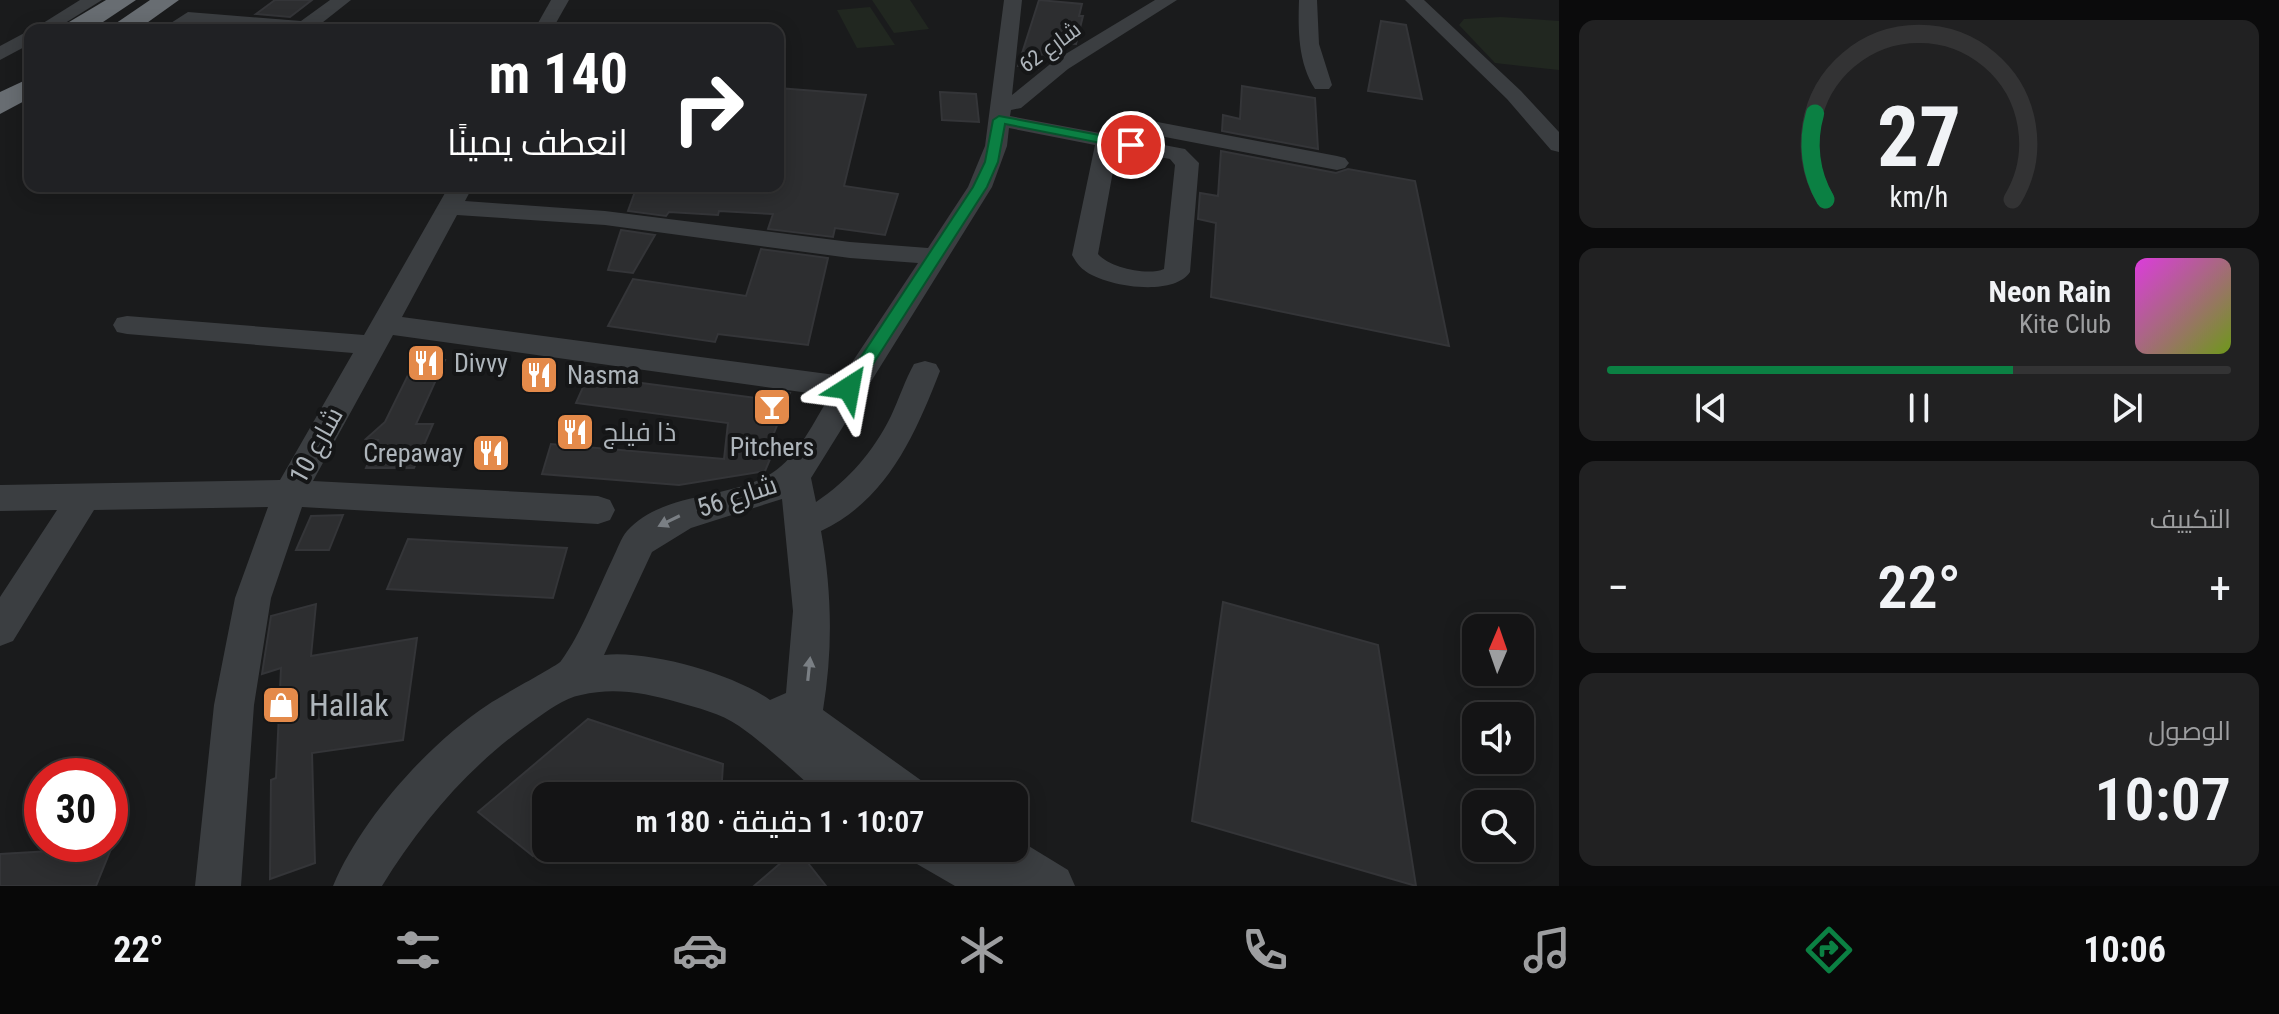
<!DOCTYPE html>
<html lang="ar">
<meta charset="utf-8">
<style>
body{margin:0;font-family:"Roboto Condensed",Cairo,sans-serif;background:#212122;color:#f1f3f6;direction:rtl;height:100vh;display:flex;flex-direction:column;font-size:30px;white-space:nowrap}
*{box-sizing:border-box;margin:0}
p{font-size:26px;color:#9d9ea0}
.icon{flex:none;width:44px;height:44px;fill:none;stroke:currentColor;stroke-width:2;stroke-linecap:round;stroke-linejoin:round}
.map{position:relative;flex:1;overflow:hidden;direction:ltr}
.details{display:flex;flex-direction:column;gap:20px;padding:20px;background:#0b0b0c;width:720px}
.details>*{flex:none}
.guide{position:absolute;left:24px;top:24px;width:760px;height:168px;border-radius:16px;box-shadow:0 4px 20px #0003,0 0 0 2px #333334;direction:rtl;background:#202124;color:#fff;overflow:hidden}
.needle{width:52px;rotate:2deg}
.fabs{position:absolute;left:1462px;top:614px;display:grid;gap:16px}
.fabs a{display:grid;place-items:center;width:72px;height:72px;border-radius:16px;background:#141415;box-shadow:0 4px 20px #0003,0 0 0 2px #333334;font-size:40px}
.speed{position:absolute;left:24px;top:758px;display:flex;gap:16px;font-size:40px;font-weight:700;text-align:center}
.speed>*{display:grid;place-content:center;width:104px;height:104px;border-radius:50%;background:#141415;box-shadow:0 4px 20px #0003,0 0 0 2px #333334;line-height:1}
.speed .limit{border:12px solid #d22;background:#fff;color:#111}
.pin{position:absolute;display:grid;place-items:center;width:68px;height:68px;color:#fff;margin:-34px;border:4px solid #fff;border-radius:50%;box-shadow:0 2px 8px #0007}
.me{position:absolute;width:88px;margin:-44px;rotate:34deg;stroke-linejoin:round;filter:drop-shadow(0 0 6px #0008)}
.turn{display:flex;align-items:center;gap:28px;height:168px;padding:0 24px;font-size:36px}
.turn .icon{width:104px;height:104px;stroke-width:2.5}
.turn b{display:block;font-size:56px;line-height:68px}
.big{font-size:60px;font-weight:600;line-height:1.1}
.details .tile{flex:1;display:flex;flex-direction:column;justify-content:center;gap:12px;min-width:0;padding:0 28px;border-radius:16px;background:#212122}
.details .dial{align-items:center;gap:0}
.dial svg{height:208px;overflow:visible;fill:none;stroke:#333334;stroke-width:7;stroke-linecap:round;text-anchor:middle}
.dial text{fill:#f1f3f6;stroke:none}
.song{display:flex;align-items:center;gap:24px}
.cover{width:96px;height:96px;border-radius:12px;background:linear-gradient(135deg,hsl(300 70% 55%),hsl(80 70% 35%))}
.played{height:8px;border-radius:4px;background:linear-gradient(90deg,#0b8043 65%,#333334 65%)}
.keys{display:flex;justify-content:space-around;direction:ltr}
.heat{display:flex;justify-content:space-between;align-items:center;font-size:44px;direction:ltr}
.trip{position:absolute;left:532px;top:782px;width:496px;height:80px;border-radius:16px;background:#141415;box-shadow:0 4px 20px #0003,0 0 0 2px #333334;font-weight:600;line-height:80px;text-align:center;direction:rtl}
.tabs{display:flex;height:128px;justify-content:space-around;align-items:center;background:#080808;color:#9d9ea0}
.tabs .icon{width:56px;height:56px}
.tabs .on{color:#0b8043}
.tabs b{font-size:36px;color:#f1f3f6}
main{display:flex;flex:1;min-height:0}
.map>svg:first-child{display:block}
</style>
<main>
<section class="details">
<div class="tile dial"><svg viewBox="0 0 100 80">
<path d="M14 69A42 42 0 1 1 86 69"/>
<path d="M14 69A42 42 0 0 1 10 36" stroke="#0b8043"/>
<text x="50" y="56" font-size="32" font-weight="700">27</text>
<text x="50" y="72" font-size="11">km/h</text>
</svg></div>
<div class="tile">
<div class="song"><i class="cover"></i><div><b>Neon Rain</b><p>Kite Club</p></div></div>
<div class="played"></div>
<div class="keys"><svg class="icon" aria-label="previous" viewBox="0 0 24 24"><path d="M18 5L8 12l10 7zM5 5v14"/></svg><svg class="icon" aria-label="pause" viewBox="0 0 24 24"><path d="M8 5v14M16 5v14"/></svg><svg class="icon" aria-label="next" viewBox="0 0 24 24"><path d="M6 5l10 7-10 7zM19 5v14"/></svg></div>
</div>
<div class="tile"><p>التكييف</p>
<div class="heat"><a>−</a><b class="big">22°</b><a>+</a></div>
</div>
<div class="tile"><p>الوصول</p><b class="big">10:07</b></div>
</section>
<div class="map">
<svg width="1559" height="886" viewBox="0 0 1559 886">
<rect width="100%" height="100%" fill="#1a1b1c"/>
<!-- green -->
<g fill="#212720">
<path d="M872,0H910L929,29L894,33Z"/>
<path d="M870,7L895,45L857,48L837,10Z"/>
<path d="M1501,17L1559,21V70L1495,63L1459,25L1464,19Z"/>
</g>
<!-- building -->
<g fill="#2d2e30" stroke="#343538" stroke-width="2">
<path d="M275,0H312L290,17L256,14Z"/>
<path d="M1039,0L1082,4L1079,16H1083L1076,44L1059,43L1038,69L1018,66Z"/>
<path d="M1381,21L1406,25L1422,99L1368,91Z"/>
<path d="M1242,86L1315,98L1318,149L1222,131L1223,115L1240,119Z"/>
<path d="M778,88L866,95L844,186L898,194L885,235L835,228L833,237L768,229L773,214L719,211L718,215L669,212L666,216L628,211L637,186L778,187Z"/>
<path d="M940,92L976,94L979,122L942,120Z"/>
<path d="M1221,151L1336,173L1348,169L1415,181L1449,346L1211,297L1216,223L1198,219L1200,193L1218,196Z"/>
<path d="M621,230L655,235L633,273L608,270Z"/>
<path d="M761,249L828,258L808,345L718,334L715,342L608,326L633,279L746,296Z"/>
<path d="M416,359L445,360L416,424H433L414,468H366L378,440L366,439L385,422Z"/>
<path d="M588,376L764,399L768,390L790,393L770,443L776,445L765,471L679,485L542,474L551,444L724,459L728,423L576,403Z"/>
<path d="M343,515L329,550H296L311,516Z"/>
<path d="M408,539L567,548L553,598L387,589Z"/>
<path d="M1223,602L1378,645L1416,886L1192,821Z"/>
<path d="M316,604L311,656L417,638L403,740L312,753L315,863L270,879L271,780L276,778L281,668L262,674L271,616Z"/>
<path d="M588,719L723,764L721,796H546V839L533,856L478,812Z"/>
<path d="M54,844H113L96,886H0V854L51,851Z"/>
<path d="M797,849L826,886H754Z"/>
</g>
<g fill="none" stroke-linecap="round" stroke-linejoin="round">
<!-- minor -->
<g fill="#3b3e41" fill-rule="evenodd">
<path d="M80,0H102L54,30H32Z"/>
<path d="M330,0H351L313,30L192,24L182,30H160L188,12L301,21Z"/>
<path d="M551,0H569L552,30H534Z"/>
<path d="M1004,0H1022L1012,95L1054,61L1155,0H1177L1068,69L1021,108L1011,110L1010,116L1185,149L1199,163L1190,272C1173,298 1103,286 1084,270C1079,267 1075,260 1072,255L1095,145L1009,128L1007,146L992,187L811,478L816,502C849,480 873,452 891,416C899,399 905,380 914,364L925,361L936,364L940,371C915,435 887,500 821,531C832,591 833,650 823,710L922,781L929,796H822C795,773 769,747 739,726C720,713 698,708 677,702C645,693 614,687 581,695C564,698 547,711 533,721C470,765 422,821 382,886H333C361,819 429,743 489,704C500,696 559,665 561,661C581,634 598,589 613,558C617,550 621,538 627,531C663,491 730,500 772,473C798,457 814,421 830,396L393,335L313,481L598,496L610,500L615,510L610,520L598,524L302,507L271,598L254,705L241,886H195L214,705L235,598L268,507L94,510L13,641L0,646V597L57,510L0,511V485L280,480L353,353L127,334L117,332L113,325L117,318L127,316L364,335L449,186H473L465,201L605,211L850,242L928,248L968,187L985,146ZM1117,149L1170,159L1175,165L1164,269C1148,276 1110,268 1098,254ZM457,215L605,225L850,258L918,263L843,376L402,317ZM782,499L793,611L786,693L770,700C733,674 649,650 604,655L652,552L691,528Z"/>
<path d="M1299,0H1317L1319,44L1332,85L1329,89H1315C1298,63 1298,30 1299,0Z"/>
<path d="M1405,0H1424L1521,91L1559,132V152L1551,150L1507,99Z"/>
<path d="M30,30V44L0,60V46Z"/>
<path d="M1147,120L1337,156L1345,158L1349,163L1345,168L1337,170L1139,132L1136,127L1139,122Z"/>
<path d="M1014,837L1068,870L1075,886H955L917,864L911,848H1014Z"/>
</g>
<!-- highway -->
<g fill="#686d72" fill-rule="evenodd">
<path d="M106,0H136L91,30H60L64,25Z"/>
<path d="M150,0H179L137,30H106Z"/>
<path d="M30,78V98L0,114V92Z"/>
</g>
</g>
<!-- one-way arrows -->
<defs><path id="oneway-solid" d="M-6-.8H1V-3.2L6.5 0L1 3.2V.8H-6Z" transform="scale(2)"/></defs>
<g fill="#7a7f84">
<use href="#oneway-solid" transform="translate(669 521) rotate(154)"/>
<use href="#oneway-solid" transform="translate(809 669) rotate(-84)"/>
</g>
<!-- route -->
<path fill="#0b8043" stroke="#07532c" stroke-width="2" d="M999,116L1131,141L1137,145L1131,149L1005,124L998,162L987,187L855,392H843L841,388L843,384L973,187L985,162L993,120Z"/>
<!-- icons -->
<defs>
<g id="restaurant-square" transform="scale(2)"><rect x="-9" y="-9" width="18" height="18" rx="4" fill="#e48a4a" stroke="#151617"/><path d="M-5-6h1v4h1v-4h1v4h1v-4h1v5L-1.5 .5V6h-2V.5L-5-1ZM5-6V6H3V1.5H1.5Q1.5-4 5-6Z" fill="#fff"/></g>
<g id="bar-square" transform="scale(2)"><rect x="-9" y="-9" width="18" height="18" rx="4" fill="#e48a4a" stroke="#151617"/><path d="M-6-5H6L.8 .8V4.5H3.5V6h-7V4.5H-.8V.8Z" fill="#fff"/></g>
<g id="shop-square" transform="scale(2)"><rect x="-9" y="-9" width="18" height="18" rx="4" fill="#e48a4a" stroke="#151617"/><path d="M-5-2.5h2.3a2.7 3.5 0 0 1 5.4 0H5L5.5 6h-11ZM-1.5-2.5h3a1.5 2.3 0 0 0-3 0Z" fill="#fff"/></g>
</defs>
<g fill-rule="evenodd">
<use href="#restaurant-square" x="426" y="363"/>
<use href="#restaurant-square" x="539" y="375"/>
<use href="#bar-square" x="772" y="407"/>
<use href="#restaurant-square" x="575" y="432"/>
<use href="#restaurant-square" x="491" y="453"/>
<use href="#shop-square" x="281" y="705"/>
</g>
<g text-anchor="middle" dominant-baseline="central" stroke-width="8" stroke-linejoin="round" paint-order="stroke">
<!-- far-street labels -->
<g font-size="22" fill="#aeb5bb" stroke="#151617">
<text transform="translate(1050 47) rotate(-36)">شارع 62</text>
</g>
<!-- poi labels -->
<g font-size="26" fill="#aeb5bb" stroke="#151617" text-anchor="start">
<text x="454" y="363">Divvy</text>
<text x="567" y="375">Nasma</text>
<text x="603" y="432">ذا فيلج</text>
<text x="772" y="447" text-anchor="middle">Pitchers</text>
<text x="463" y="453" text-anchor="end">Crepaway</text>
</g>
<!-- street labels -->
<g font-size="26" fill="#aeb5bb" stroke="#151617">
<text transform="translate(316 445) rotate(-61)">شارع 10</text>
<text transform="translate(737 496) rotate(-18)">شارع 56</text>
</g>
<!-- near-poi labels -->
<g font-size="32" fill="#aeb5bb" stroke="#151617" text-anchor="start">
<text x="309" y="705">Hallak</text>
</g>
</g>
</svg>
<div class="fabs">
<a><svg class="needle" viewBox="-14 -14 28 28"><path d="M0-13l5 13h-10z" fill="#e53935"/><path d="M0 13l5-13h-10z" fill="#9d9ea0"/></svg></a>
<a><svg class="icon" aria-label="sound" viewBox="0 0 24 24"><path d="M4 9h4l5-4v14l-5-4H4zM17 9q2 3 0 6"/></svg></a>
<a><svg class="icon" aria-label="search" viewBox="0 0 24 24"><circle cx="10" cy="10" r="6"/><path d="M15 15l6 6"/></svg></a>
</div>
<div class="speed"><div class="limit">30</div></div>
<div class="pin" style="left:1131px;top:145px;background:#d93025"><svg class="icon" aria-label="arrive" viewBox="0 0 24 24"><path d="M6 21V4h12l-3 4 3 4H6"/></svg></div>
<svg class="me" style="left:849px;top:388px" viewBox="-20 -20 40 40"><path d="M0-17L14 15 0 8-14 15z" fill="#0b8043" stroke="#fff" stroke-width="4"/></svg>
<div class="trip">10:07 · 1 دقيقة · 180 m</div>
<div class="guide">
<div class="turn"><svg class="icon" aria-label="right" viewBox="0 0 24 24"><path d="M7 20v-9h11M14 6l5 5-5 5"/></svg><div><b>140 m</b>انعطف يمينًا</div></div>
</div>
</div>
</main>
<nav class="tabs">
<b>10:06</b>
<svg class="icon on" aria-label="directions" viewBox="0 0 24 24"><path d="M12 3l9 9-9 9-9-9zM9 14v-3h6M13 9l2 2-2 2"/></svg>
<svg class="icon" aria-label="music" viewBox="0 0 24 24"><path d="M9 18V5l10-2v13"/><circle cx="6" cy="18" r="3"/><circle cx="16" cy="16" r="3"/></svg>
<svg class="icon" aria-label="phone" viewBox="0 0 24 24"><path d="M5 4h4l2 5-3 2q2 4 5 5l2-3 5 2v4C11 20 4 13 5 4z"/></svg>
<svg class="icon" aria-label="climate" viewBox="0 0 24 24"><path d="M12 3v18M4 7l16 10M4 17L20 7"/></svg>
<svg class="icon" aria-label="car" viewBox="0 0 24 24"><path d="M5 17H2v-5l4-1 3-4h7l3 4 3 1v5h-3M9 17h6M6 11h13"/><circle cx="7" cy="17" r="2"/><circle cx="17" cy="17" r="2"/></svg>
<svg class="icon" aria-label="filters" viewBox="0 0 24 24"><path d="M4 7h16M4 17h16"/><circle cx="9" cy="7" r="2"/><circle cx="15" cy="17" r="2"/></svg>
<b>22°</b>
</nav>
